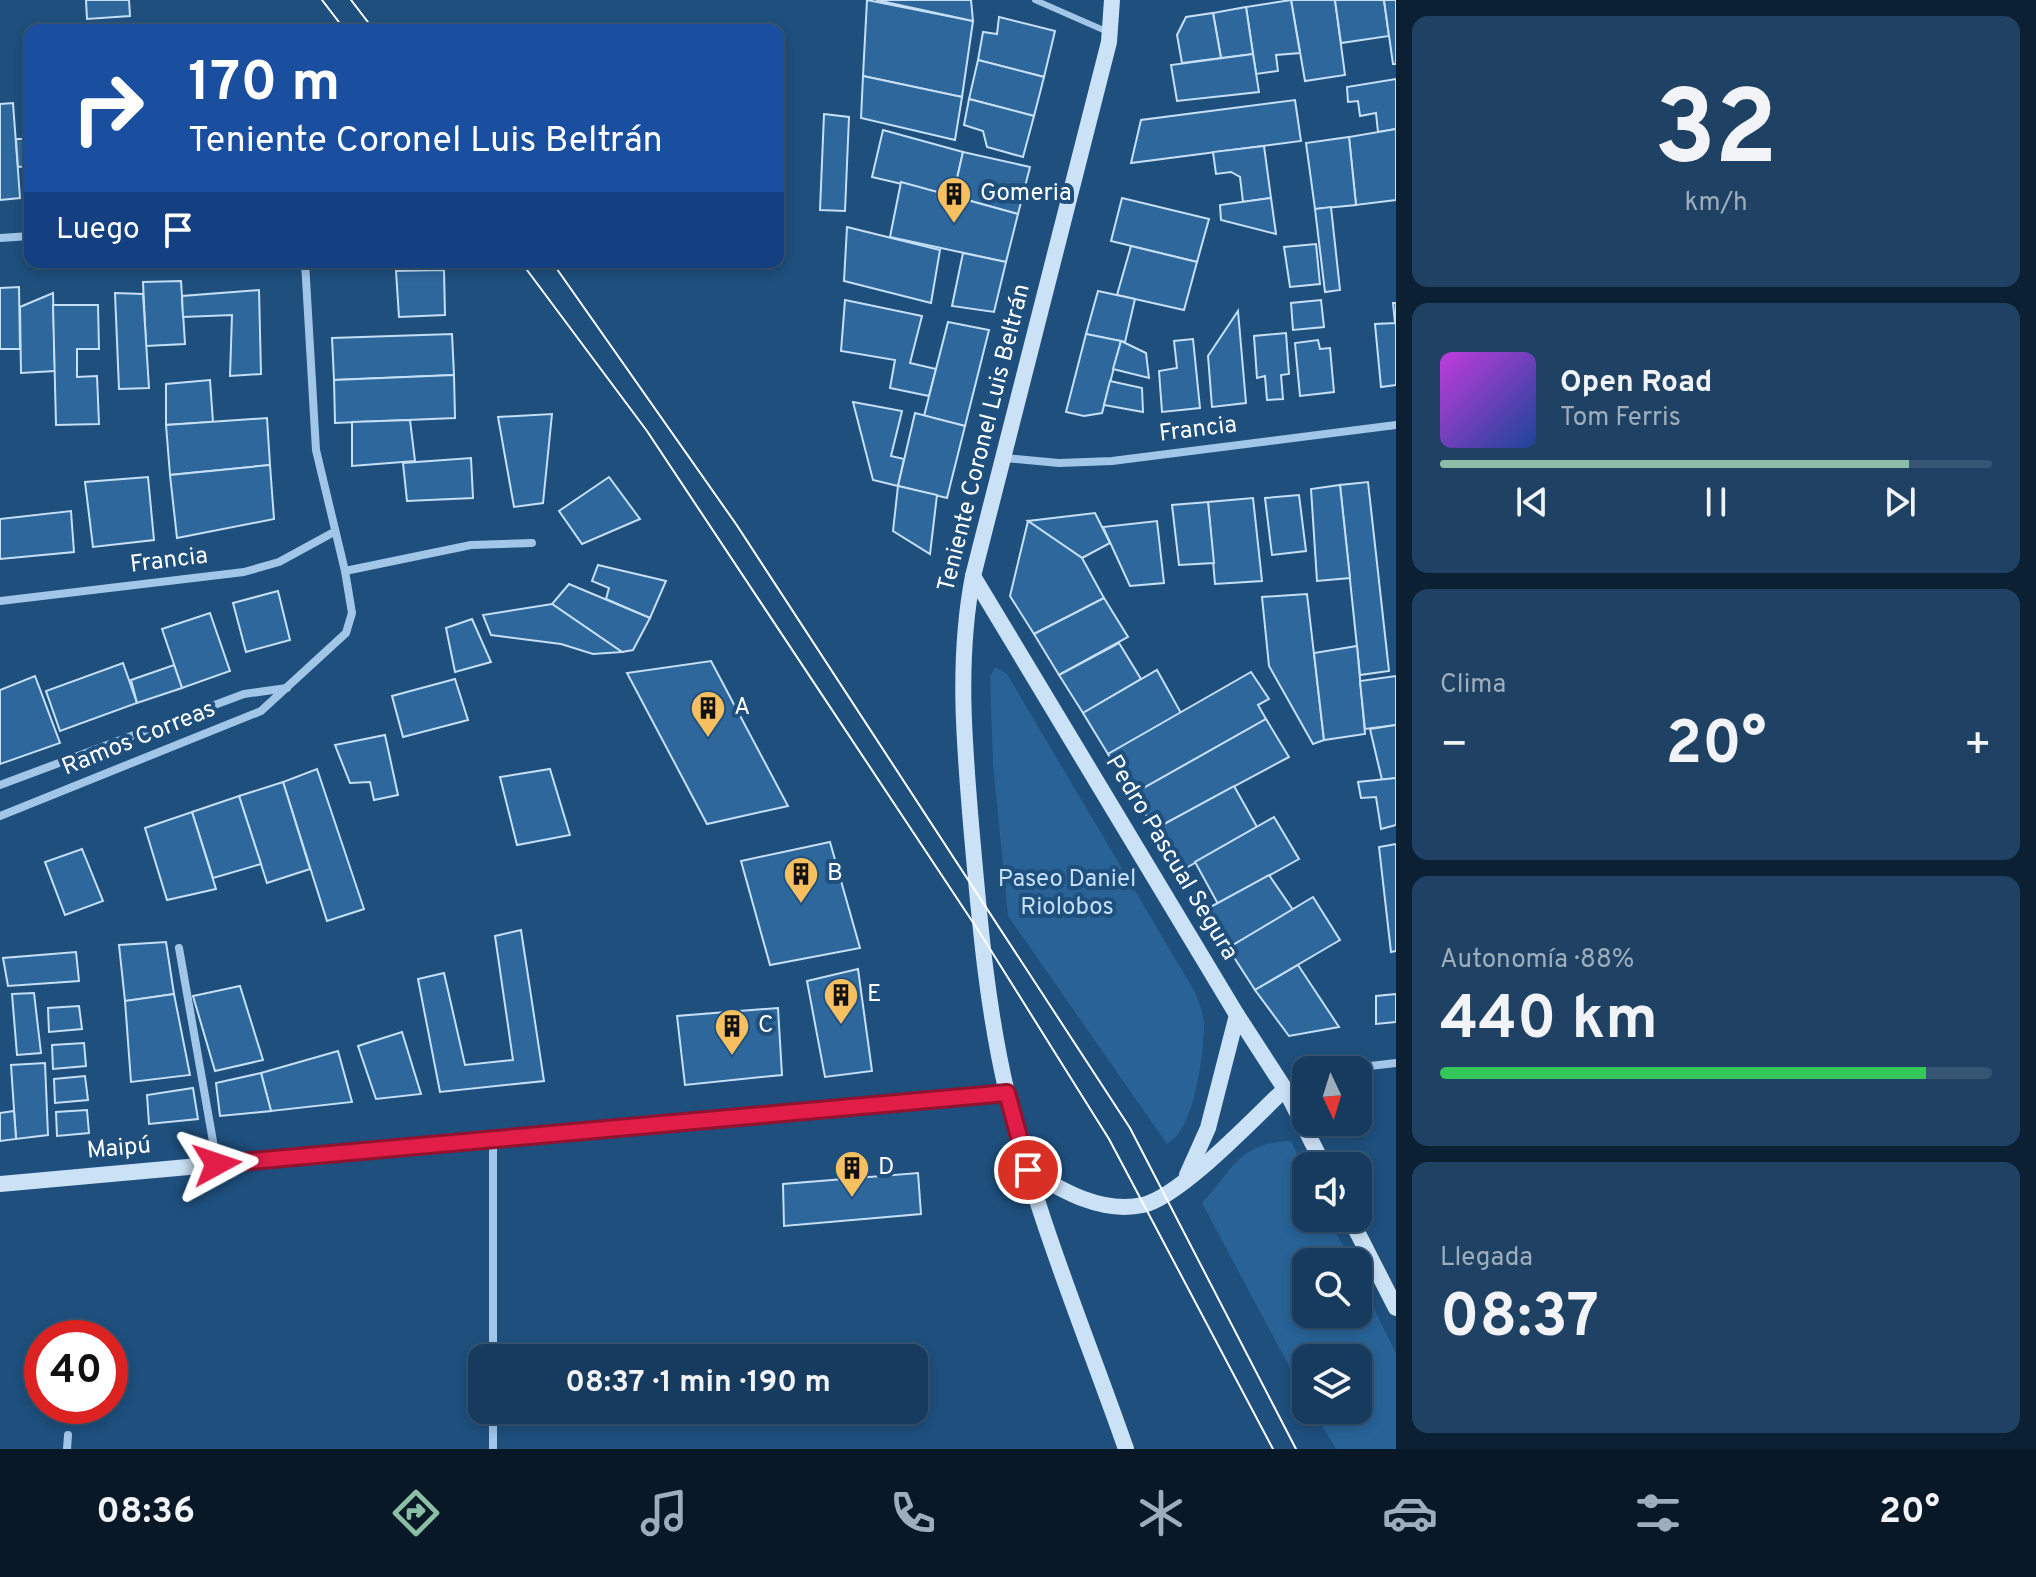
<!DOCTYPE html>
<html lang="es">
<meta charset="utf-8">
<style>
body{margin:0;font-family:Overpass,sans-serif;background:#1f4264;color:#f1f3f6;height:100vh;display:flex;flex-direction:column;font-size:30px;white-space:nowrap}
*{box-sizing:border-box;margin:0}
p{font-size:26px;color:#9eadbc}
.icon{flex:none;width:44px;height:44px;fill:none;stroke:currentColor;stroke-width:2;stroke-linecap:round;stroke-linejoin:round}
.map{position:relative;flex:1;overflow:hidden}
.sheet{display:flex;flex-direction:column;gap:16px;padding:16px;background:#0c2034;width:640px}
.sheet>*{flex:none}
.top-card{position:absolute;left:24px;top:24px;width:760px;height:244px;border-radius:16px;box-shadow:0 4px 12px #0003,0 0 0 2px #355573;background:#1a4fa0;color:#fff;overflow:hidden}
.needle{width:52px;rotate:176deg}
.fabs{position:absolute;left:1292px;top:1056px;display:grid;gap:16px}
.fabs a{display:grid;place-items:center;width:80px;height:80px;border-radius:16px;background:#163b5e;box-shadow:0 4px 12px #0003,0 0 0 2px #355573;font-size:40px}
.speed{position:absolute;left:24px;top:1320px;display:flex;gap:16px;font-size:40px;font-weight:700;text-align:center}
.speed>*{display:grid;place-content:center;width:104px;height:104px;border-radius:50%;background:#163b5e;box-shadow:0 4px 12px #0003,0 0 0 2px #355573;line-height:1}
.speed .limit{border:12px solid #d22;background:#fff;color:#111}
.pin{position:absolute;display:grid;place-items:center;width:68px;height:68px;color:#fff;margin:-34px;border:4px solid #fff;border-radius:50%;box-shadow:0 2px 8px #0007}
.me{position:absolute;width:88px;margin:-44px;rotate:85deg;stroke-linejoin:round;filter:drop-shadow(0 0 6px #0008)}
.turn{display:flex;align-items:center;gap:28px;height:168px;padding:0 32px;font-size:36px}
.turn .icon{width:104px;height:104px;stroke-width:2.5}
.turn b{display:block;font-size:56px;line-height:68px}
.then{display:flex;align-items:center;height:76px;padding:0 32px;background:#0003;gap:16px;font-size:30px}
.big{font-size:60px;font-weight:700;line-height:1.1}
.sheet .tile{flex:1;display:flex;flex-direction:column;justify-content:center;gap:12px;min-width:0;padding:0 28px;border-radius:16px;background:#1f4264}
.sheet .dial{align-items:center;gap:0}
.dial b{font-size:104px;line-height:1}
.song{display:flex;align-items:center;gap:24px}
.cover{width:96px;height:96px;border-radius:12px;background:linear-gradient(135deg,hsl(290 70% 55%),hsl(220 70% 35%))}
.played{height:8px;border-radius:4px;background:linear-gradient(90deg,#8abfa5 85%,#355573 85%)}
.keys{display:flex;justify-content:space-around;direction:ltr}
.heat{display:flex;justify-content:space-between;align-items:center;font-size:44px;direction:ltr}
.charge{height:12px;border-radius:6px;background:linear-gradient(90deg,#34c759 88%,#355573 0)}
.trip{position:absolute;left:468px;top:1344px;width:460px;height:80px;border-radius:16px;background:#163b5e;box-shadow:0 4px 12px #0003,0 0 0 2px #355573;font-weight:700;line-height:80px;text-align:center}
.menu{display:flex;height:128px;justify-content:space-around;align-items:center;background:#091826;color:#9eadbc}
.menu .icon{width:56px;height:56px}
.menu .active{color:#8abfa5}
.menu b{font-size:36px;color:#f1f3f6}
main{display:flex;flex:1;min-height:0}
.map>svg:first-child{display:block}
</style>
<main>
<div class="map">
<svg width="1396" height="1449" viewBox="0 0 1396 1449">
<rect width="100%" height="100%" fill="#1e4f7d"/>
<!-- green -->
<g fill="#286296">
<path d="M995,667L1007,674L1195,992C1199,1003 1205,1016 1204,1028C1203,1057 1194,1131 1167,1144L1008,916L993,764L990,676Z"/>
<path d="M1291,1141L1306,1172V1218H1329L1351,1262H1306V1314H1358V1277L1396,1353V1449H1336L1313,1410H1358V1358H1306V1398L1202,1203C1234,1169 1238,1143 1291,1141Z"/>
</g>
<!-- building -->
<g fill="#2d679b" stroke="#c5dff6" stroke-width="2">
<path d="M86,0H129L130,16L87,19Z"/>
<path d="M867,0L973,21L962,97L863,76Z"/>
<path d="M876,0H971L973,21Z"/>
<path d="M1291,0H1335L1345,75L1305,81Z"/>
<path d="M1291,0L1300,53L1276,55L1278,71L1256,74L1246,7Z"/>
<path d="M1335,0H1384L1389,36L1341,43Z"/>
<path d="M1384,0H1396V64H1393Z"/>
<path d="M1246,7L1253,54L1221,58L1213,13Z"/>
<path d="M1213,13L1221,58L1182,63L1177,35L1186,17Z"/>
<path d="M999,17L1055,31L1044,77L978,60L983,32L997,34Z"/>
<path d="M1253,54L1259,92L1177,101L1171,65Z"/>
<path d="M978,60L1044,77L1034,116L969,99Z"/>
<path d="M863,76L962,97L955,140L861,118Z"/>
<path d="M1396,79V129L1378,132L1376,113L1360,116L1358,101L1348,102L1347,87Z"/>
<path d="M969,99L1034,116L1023,157L987,147L983,131L964,125Z"/>
<path d="M1295,100L1301,141L1131,163L1141,120Z"/>
<path d="M13,103L20,198L0,200V104Z"/>
<path d="M824,114L849,117L845,211L820,210Z"/>
<path d="M1396,129V200L1356,205L1349,137Z"/>
<path d="M883,130L963,152L953,196L872,177Z"/>
<path d="M1349,137L1356,205L1315,209L1306,143Z"/>
<path d="M16,139H30V166L18,167Z"/>
<path d="M1264,146L1271,198L1243,202L1240,177L1231,172L1216,174L1213,152Z"/>
<path d="M963,152L1030,167L1018,214L953,196Z"/>
<path d="M901,182L1018,214L1006,262L890,237Z"/>
<path d="M1122,198L1209,219L1197,262L1111,241Z"/>
<path d="M1271,198L1276,234L1221,220L1220,205Z"/>
<path d="M1331,207L1340,290L1325,292L1315,209Z"/>
<path d="M847,227L940,250L931,303L844,281Z"/>
<path d="M1316,244L1320,284L1290,287L1284,247Z"/>
<path d="M1131,246L1197,262L1184,310L1117,295Z"/>
<path d="M963,253L1006,262L994,312L952,306Z"/>
<path d="M444,270L445,315L399,317L396,271Z"/>
<path d="M181,281L185,344L146,346L143,282Z"/>
<path d="M19,287L20,349H0V288Z"/>
<path d="M259,290L261,374L230,376L232,315L183,317L182,296Z"/>
<path d="M1098,291L1135,299L1125,342L1086,334Z"/>
<path d="M53,293L55,371L21,373L20,307Z"/>
<path d="M115,293L143,294L149,388L119,389Z"/>
<path d="M845,300L922,316L910,363L936,369L929,396L890,388L895,360L841,351Z"/>
<path d="M1321,300L1324,327L1293,330L1291,303Z"/>
<path d="M1393,303H1396V385L1381,387L1375,324L1395,323Z"/>
<path d="M53,305H98L99,349H77V377L97,376L99,424L56,425Z"/>
<path d="M1238,311L1246,403L1212,407L1208,356Z"/>
<path d="M948,322L989,330L965,426L924,416Z"/>
<path d="M1286,333L1289,374L1281,375L1283,399L1267,400L1265,376L1257,378L1254,336Z"/>
<path d="M452,334L454,375L334,380L332,338Z"/>
<path d="M1086,334L1121,341L1102,413L1084,416L1066,412Z"/>
<path d="M1193,339L1200,408L1162,412L1159,371L1177,368L1174,341Z"/>
<path d="M1318,340L1320,349L1330,348L1334,392L1300,396L1295,343Z"/>
<path d="M1121,341L1146,353L1149,378L1113,369Z"/>
<path d="M454,375L455,418L335,423L334,380Z"/>
<path d="M210,380L213,422L166,425V384Z"/>
<path d="M1110,381L1142,388L1143,412L1104,405Z"/>
<path d="M853,402L902,411L891,456L904,459L898,486L873,480Z"/>
<path d="M915,413L965,426L947,498L898,486Z"/>
<path d="M552,414L543,503L514,507L498,417Z"/>
<path d="M267,418L270,465L170,475L166,425Z"/>
<path d="M410,420L415,461L352,466V422Z"/>
<path d="M471,458L473,498L407,501L403,463Z"/>
<path d="M270,465L274,519L177,538L170,475Z"/>
<path d="M148,477L154,540L93,547L85,482Z"/>
<path d="M609,477L640,519L582,544L559,511Z"/>
<path d="M1368,482L1389,671L1360,675L1340,485Z"/>
<path d="M1340,485L1350,578L1317,581L1311,489Z"/>
<path d="M898,486L937,495L930,554L893,531Z"/>
<path d="M1299,495L1306,551L1272,555L1265,498Z"/>
<path d="M1253,498L1262,581L1215,584L1208,502Z"/>
<path d="M1208,502L1214,563L1179,565L1172,505Z"/>
<path d="M71,511L74,552L0,559V519Z"/>
<path d="M1095,513L1110,543L1082,558L1028,521Z"/>
<path d="M1028,521L1082,558L1104,598L1034,634L1010,596Z"/>
<path d="M1157,521L1164,583L1130,586L1103,527Z"/>
<path d="M598,565L666,581L650,618L606,599L609,588L592,581Z"/>
<path d="M569,584L650,618L633,650L622,652L552,604Z"/>
<path d="M278,591L290,640L246,652L233,603Z"/>
<path d="M1307,594L1324,740L1313,744L1269,666L1262,597Z"/>
<path d="M1104,598L1128,637L1059,675L1034,634Z"/>
<path d="M552,604L622,652L593,654L561,644L491,635L483,615Z"/>
<path d="M210,613L230,671L182,688L162,629Z"/>
<path d="M472,619L491,662L455,672L446,628Z"/>
<path d="M1119,643L1141,679L1083,713L1059,675Z"/>
<path d="M1357,646L1365,734L1324,740L1314,653Z"/>
<path d="M711,661L788,806L707,824L627,673Z"/>
<path d="M123,663L137,703L60,731L46,691Z"/>
<path d="M174,665L182,688L137,703L131,680Z"/>
<path d="M1157,670L1181,713L1108,754L1083,713Z"/>
<path d="M1251,672L1269,699L1258,705L1266,719L1133,794L1108,754Z"/>
<path d="M35,676L60,743L0,764V690Z"/>
<path d="M1396,676V725L1365,729L1360,681Z"/>
<path d="M455,679L468,720L403,737L392,696Z"/>
<path d="M1266,719L1289,757L1155,829L1133,794Z"/>
<path d="M1396,725V778L1382,780L1370,729Z"/>
<path d="M385,735L398,795L374,800L370,782L350,783L335,745Z"/>
<path d="M317,769L364,909L327,921L283,782Z"/>
<path d="M550,769L570,835L517,845L500,777Z"/>
<path d="M1396,778V825L1381,829L1376,797L1361,798L1358,782Z"/>
<path d="M283,782L310,869L267,883L239,796Z"/>
<path d="M1234,786L1257,827L1181,871L1155,829Z"/>
<path d="M239,796L261,864L213,878L192,812Z"/>
<path d="M192,812L216,889L167,900L145,828Z"/>
<path d="M1274,817L1299,859L1218,904L1195,862Z"/>
<path d="M830,842L860,948L770,965L741,861Z"/>
<path d="M1396,844V951L1391,952L1379,847Z"/>
<path d="M82,849L103,901L65,915L45,862Z"/>
<path d="M1269,875L1293,910L1228,948L1205,910Z"/>
<path d="M1313,897L1340,940L1255,990L1228,948Z"/>
<path d="M521,930L544,1081L440,1092L418,979L444,973L465,1065L513,1060L495,936Z"/>
<path d="M166,942L174,994L125,1001L119,945Z"/>
<path d="M76,952L79,981L8,986L3,958Z"/>
<path d="M1298,965L1339,1027L1289,1036L1255,990Z"/>
<path d="M858,969L872,1071L825,1077L807,981Z"/>
<path d="M240,986L263,1060L215,1071L193,996Z"/>
<path d="M34,993L41,1053L17,1055L12,994Z"/>
<path d="M174,994L190,1075L131,1082L125,1001Z"/>
<path d="M1396,994V1022L1376,1024V996Z"/>
<path d="M79,1006L82,1029L49,1032L48,1008Z"/>
<path d="M778,1008L782,1075L685,1085L677,1016Z"/>
<path d="M402,1032L421,1094L376,1099L358,1046Z"/>
<path d="M84,1043L86,1066L53,1069L52,1045Z"/>
<path d="M338,1051L352,1102L271,1111L261,1073Z"/>
<path d="M45,1063L48,1135L16,1139L11,1065Z"/>
<path d="M261,1073L271,1111L220,1116L216,1083Z"/>
<path d="M85,1076L88,1100L55,1103L54,1079Z"/>
<path d="M193,1088L198,1119L149,1124L147,1095Z"/>
<path d="M87,1110L89,1133L57,1136L56,1112Z"/>
<path d="M14,1111L16,1139L0,1141V1113Z"/>
<path d="M918,1173L921,1214L784,1226L783,1184Z"/>
</g>
<g fill="none" stroke-linecap="round" stroke-linejoin="round">
<!-- lane -->
<path stroke="#a1c6e8" stroke-width="6" d="M1035,0L1108,32"/>
<!-- street -->
<g stroke="#a1c6e8" stroke-width="8">
<path d="M0,238L30,236"/>
<path d="M1005,458L1059,463L1112,461L1396,425"/>
<path d="M345,571L471,545L532,543"/>
<path d="M0,601L244,572L279,562L334,532"/>
<path d="M0,785L244,694L287,688"/>
<path d="M0,816L261,711L346,633L352,613L345,571L316,450L305,262"/>
<path d="M179,948L217,1164"/>
<path d="M1336,1070L1396,1063"/>
<path d="M1286,1088L1306,1081"/>
<path d="M493,1139V1358"/>
<path d="M493,1410V1449"/>
<path d="M67,1449L68,1435"/>
</g>
<!-- secondary -->
<g stroke="#cbe1f6" stroke-width="16">
<path d="M1112,0L1109,42L973,576C957,658 964,741 971,824C979,914 986,1004 1007,1093C1035,1214 1085,1332 1126,1449"/>
<path d="M973,576L1237,1015L1285,1089L1324,1166"/>
<path d="M1028,1170C1061,1190 1101,1214 1143,1205C1180,1197 1255,1117 1285,1089"/>
<path d="M1187,1175L1208,1128L1237,1015"/>
<path d="M0,1184L1007,1093"/>
<path d="M1350,1218L1396,1308"/>
</g>
<!-- tram -->
<g stroke="#fff" stroke-width="2">
<path d="M322,0L345,30"/>
<path d="M351,0L374,30"/>
<path d="M521,262L647,431L980,933L1109,1139L1273,1449"/>
<path d="M552,262L736,524L1130,1128L1296,1449"/>
</g>
</g>
<g fill="none" stroke-linecap="round" stroke-linejoin="round">
<!-- route casing -->
<g stroke="#92132f" stroke-width="20">
<path id="route" d="M217,1164L1007,1093L1028,1170"/>
</g>
<!-- route -->
<use href="#route" stroke="#e11d48" stroke-width="14"/>
</g>
<!-- icons -->
<defs>
<g id="building-pin" transform="scale(1.8)"><path d="M0 17L-7.5 6A9.5 9.5 0 1 1 7.5 6Z" fill="#f6bf60" stroke="#1e4f7d"/><path d="M-4-6H4V6H1V3H-1V6H-4ZM-2.5-4.3h1.7v1.8h-1.7ZM.8-4.3h1.7v1.8H.8ZM-2.5-1h1.7V.8h-1.7ZM.8-1h1.7V.8H.8Z" fill="#111"/></g>
</defs>
<g fill-rule="evenodd">
<use href="#building-pin" x="954" y="194"/>
<use href="#building-pin" x="708" y="708"/>
<use href="#building-pin" x="801" y="874"/>
<use href="#building-pin" x="841" y="995"/>
<use href="#building-pin" x="732" y="1026"/>
<use href="#building-pin" x="852" y="1168"/>
</g>
<g text-anchor="middle" dominant-baseline="central" stroke-width="8" stroke-linejoin="round" paint-order="stroke">
<!-- poi labels -->
<g font-size="24" fill="#fff" stroke="#1e4f7d" text-anchor="start">
<text x="980" y="194">Gomeria</text>
<text x="734" y="708">A</text>
<text x="827" y="874">B</text>
<text x="867" y="995">E</text>
<text x="758" y="1026">C</text>
<text x="878" y="1168">D</text>
</g>
<!-- street labels -->
<g font-size="24" fill="#fff" stroke="#1e4f7d">
<text transform="translate(1198 430) rotate(-7)">Francia</text>
<text transform="translate(985 438) rotate(-76)">Teniente Coronel Luis Beltrán</text>
<text transform="translate(169 561) rotate(-7)">Francia</text>
<text transform="translate(139 739) rotate(-22)">Ramos Correas</text>
<text transform="translate(1171 858) rotate(59)">Pedro Pascual Segura</text>
<text transform="translate(119 1149) rotate(-5)">Maipú</text>
</g>
<!-- park labels -->
<g font-size="24" fill="#c5dff6" stroke="#1e4f7d">
<text x="1067" y="880">Paseo Daniel<tspan x="1067" dy="28">Riolobos</tspan></text>
</g>
</g>
</svg>
<div class="fabs">
<a><svg class="needle" viewBox="-14 -14 28 28"><path d="M0-13l5 13h-10z" fill="#e53935"/><path d="M0 13l5-13h-10z" fill="#9eadbc"/></svg></a>
<a><svg class="icon" aria-label="sound" viewBox="0 0 24 24"><path d="M4 9h4l5-4v14l-5-4H4zM17 9q2 3 0 6"/></svg></a>
<a><svg class="icon" aria-label="search" viewBox="0 0 24 24"><circle cx="10" cy="10" r="6"/><path d="M15 15l6 6"/></svg></a>
<a><svg class="icon" aria-label="layers" viewBox="0 0 24 24"><path d="M12 4l9 5-9 5-9-5zM3 14l9 5 9-5"/></svg></a>
</div>
<div class="speed"><div class="limit">40</div></div>
<div class="pin" style="left:1028px;top:1170px;background:#d93025"><svg class="icon" aria-label="arrive" viewBox="0 0 24 24"><path d="M6 21V4h12l-3 4 3 4H6"/></svg></div>
<svg class="me" style="left:217px;top:1164px" viewBox="-20 -20 40 40"><path d="M0-17L14 15 0 8-14 15z" fill="#e11d48" stroke="#fff" stroke-width="4"/></svg>
<div class="trip">08:37 · 1 min · 190 m</div>
<div class="top-card">
<div class="turn"><svg class="icon" aria-label="right" viewBox="0 0 24 24"><path d="M7 20v-9h11M14 6l5 5-5 5"/></svg><div><b>170 m</b>Teniente Coronel Luis Beltrán</div></div>
<div class="then">Luego<svg class="icon" aria-label="arrive" viewBox="0 0 24 24"><path d="M6 21V4h12l-3 4 3 4H6"/></svg></div>
</div>
</div>
<section class="sheet">
<div class="tile dial"><b>32</b><p>km/h</p></div>
<div class="tile">
<div class="song"><i class="cover"></i><div><b>Open Road</b><p>Tom Ferris</p></div></div>
<div class="played"></div>
<div class="keys"><svg class="icon" aria-label="previous" viewBox="0 0 24 24"><path d="M18 5L8 12l10 7zM5 5v14"/></svg><svg class="icon" aria-label="pause" viewBox="0 0 24 24"><path d="M8 5v14M16 5v14"/></svg><svg class="icon" aria-label="next" viewBox="0 0 24 24"><path d="M6 5l10 7-10 7zM19 5v14"/></svg></div>
</div>
<div class="tile"><p>Clima</p>
<div class="heat"><a>−</a><b class="big">20°</b><a>+</a></div>
</div>
<div class="tile"><p>Autonomía · 88%</p><b class="big">440 km</b><div class="charge"></div></div>
<div class="tile"><p>Llegada</p><b class="big">08:37</b></div>
</section>
</main>
<nav class="menu">
<b>08:36</b>
<svg class="icon active" aria-label="directions" viewBox="0 0 24 24"><path d="M12 3l9 9-9 9-9-9zM9 14v-3h6M13 9l2 2-2 2"/></svg>
<svg class="icon" aria-label="music" viewBox="0 0 24 24"><path d="M9 18V5l10-2v13"/><circle cx="6" cy="18" r="3"/><circle cx="16" cy="16" r="3"/></svg>
<svg class="icon" aria-label="phone" viewBox="0 0 24 24"><path d="M5 4h4l2 5-3 2q2 4 5 5l2-3 5 2v4C11 20 4 13 5 4z"/></svg>
<svg class="icon" aria-label="climate" viewBox="0 0 24 24"><path d="M12 3v18M4 7l16 10M4 17L20 7"/></svg>
<svg class="icon" aria-label="car" viewBox="0 0 24 24"><path d="M5 17H2v-5l4-1 3-4h7l3 4 3 1v5h-3M9 17h6M6 11h13"/><circle cx="7" cy="17" r="2"/><circle cx="17" cy="17" r="2"/></svg>
<svg class="icon" aria-label="filters" viewBox="0 0 24 24"><path d="M4 7h16M4 17h16"/><circle cx="9" cy="7" r="2"/><circle cx="15" cy="17" r="2"/></svg>
<b>20°</b>
</nav>
